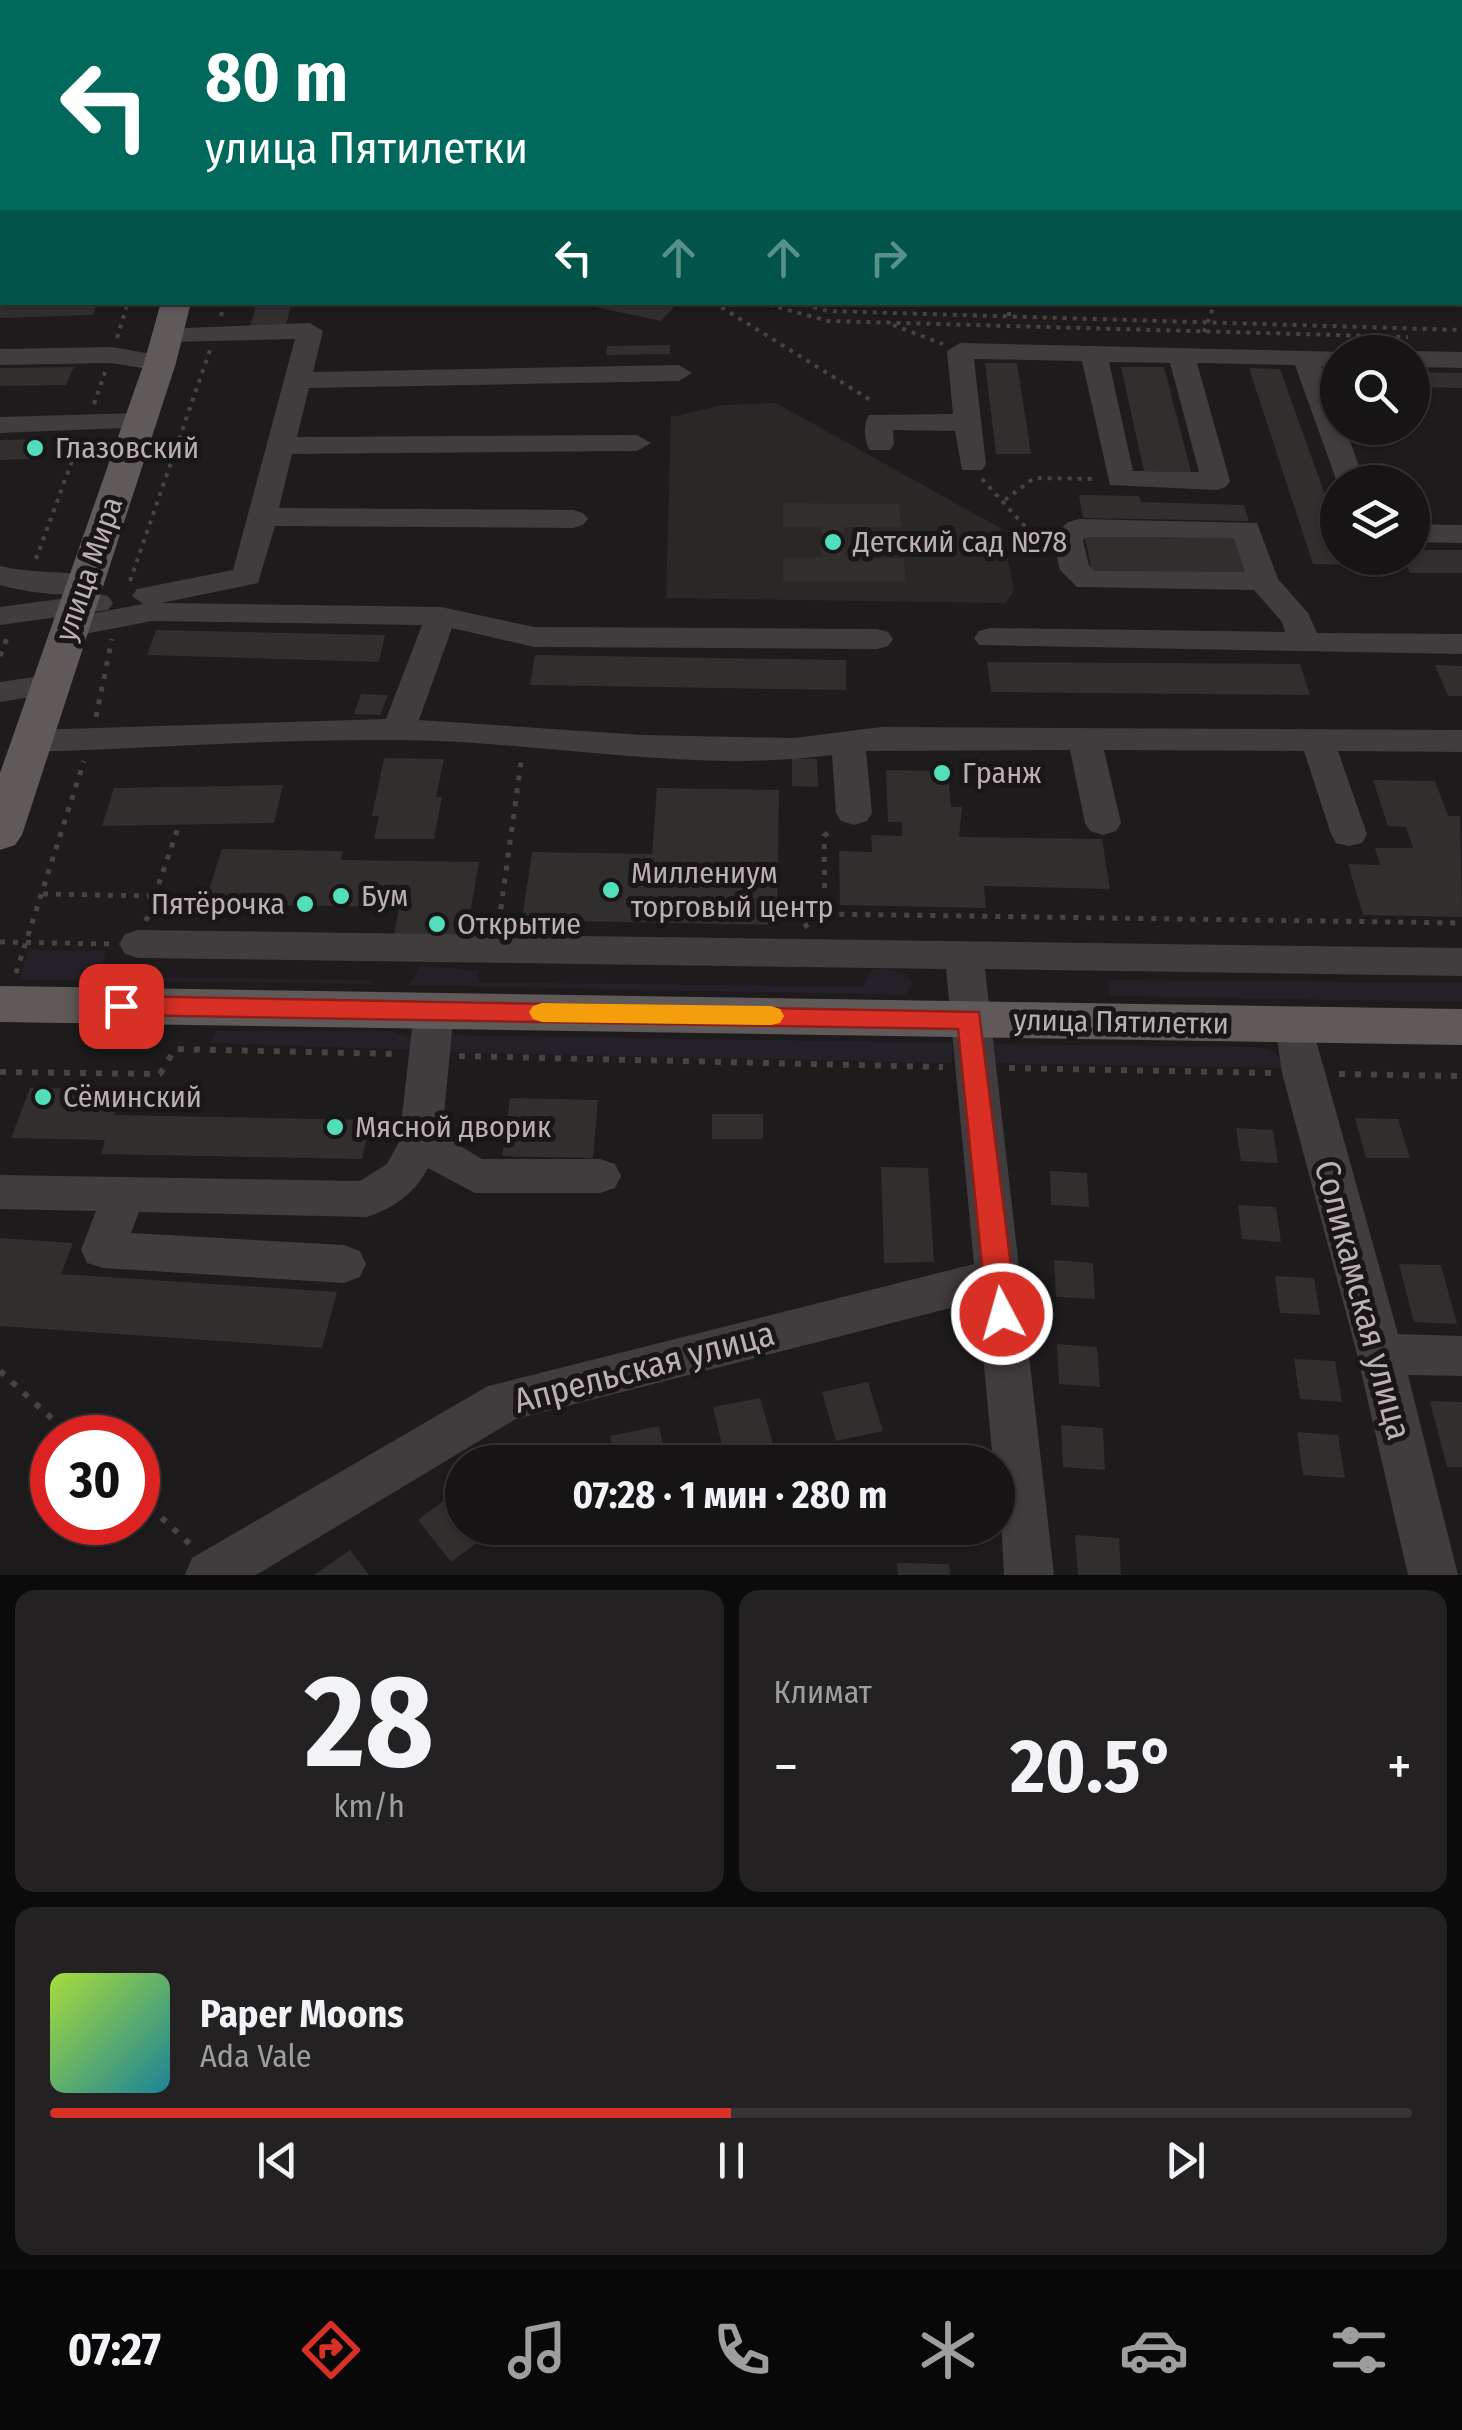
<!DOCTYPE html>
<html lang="ru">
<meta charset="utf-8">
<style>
body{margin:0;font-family:"Fira Sans Condensed",sans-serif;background:#232122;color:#f1f3f6;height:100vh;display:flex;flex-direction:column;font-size:38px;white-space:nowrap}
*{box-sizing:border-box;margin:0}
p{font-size:32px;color:#9e9ea0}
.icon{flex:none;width:55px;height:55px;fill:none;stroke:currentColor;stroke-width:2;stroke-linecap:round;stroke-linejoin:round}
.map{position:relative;height:1575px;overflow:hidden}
.side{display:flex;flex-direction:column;gap:15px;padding:15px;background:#0c0b0b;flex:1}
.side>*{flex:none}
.top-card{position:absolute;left:0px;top:0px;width:1462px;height:305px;box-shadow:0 2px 8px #0004,0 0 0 2px #353334;background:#00695c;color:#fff;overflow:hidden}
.buttons{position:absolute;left:1320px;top:335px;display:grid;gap:20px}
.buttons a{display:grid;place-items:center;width:110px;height:110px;border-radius:50%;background:#161414;box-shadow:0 2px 8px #0004,0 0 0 2px #353334;font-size:50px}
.speed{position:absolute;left:30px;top:1415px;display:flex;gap:20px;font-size:50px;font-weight:700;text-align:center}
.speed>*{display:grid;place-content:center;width:130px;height:130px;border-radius:50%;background:#161414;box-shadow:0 2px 8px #0004,0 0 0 2px #353334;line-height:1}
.speed .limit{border:15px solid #d22;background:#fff;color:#111}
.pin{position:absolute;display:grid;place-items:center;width:85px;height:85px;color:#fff;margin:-42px;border-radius:20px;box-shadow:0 5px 15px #0006}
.me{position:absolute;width:110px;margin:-55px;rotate:354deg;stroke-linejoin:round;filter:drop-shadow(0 0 8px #0008)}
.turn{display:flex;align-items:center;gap:35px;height:210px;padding:0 40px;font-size:45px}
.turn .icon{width:130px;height:130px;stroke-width:2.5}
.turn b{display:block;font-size:70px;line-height:85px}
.lanes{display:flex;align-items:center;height:95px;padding:0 40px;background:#0003;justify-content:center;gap:50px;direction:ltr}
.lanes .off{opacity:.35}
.big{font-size:75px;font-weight:700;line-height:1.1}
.side .card{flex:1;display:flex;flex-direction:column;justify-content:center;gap:15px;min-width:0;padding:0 35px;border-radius:20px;background:#232122}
.side .dial{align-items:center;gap:0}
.dial b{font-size:130px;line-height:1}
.song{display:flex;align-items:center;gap:30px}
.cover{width:120px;height:120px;border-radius:15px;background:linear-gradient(135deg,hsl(80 70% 55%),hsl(190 70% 35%))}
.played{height:10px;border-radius:5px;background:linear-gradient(90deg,#d93025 50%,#353334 50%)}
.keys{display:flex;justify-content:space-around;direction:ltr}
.heat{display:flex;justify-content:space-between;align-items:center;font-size:55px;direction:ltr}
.side .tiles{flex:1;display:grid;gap:15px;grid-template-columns:1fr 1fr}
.card:last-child{grid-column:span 2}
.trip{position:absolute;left:445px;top:1445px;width:570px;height:100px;border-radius:50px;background:#161414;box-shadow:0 2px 8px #0004,0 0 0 2px #353334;font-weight:700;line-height:100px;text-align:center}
.dock{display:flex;height:160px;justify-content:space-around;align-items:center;background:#090808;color:#9e9ea0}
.dock .icon{width:70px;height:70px}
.dock .on{color:#d93025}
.dock b{font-size:45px;color:#f1f3f6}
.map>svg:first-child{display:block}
</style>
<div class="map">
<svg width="1462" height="1575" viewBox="0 0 1462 1575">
<rect width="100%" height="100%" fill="#1d1b1b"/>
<!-- built -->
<path fill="#2a2727" d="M776,403L1002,529L1014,590L1006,603L666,598L671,417L723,405Z"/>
<!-- green -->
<g fill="#232127">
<path d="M28,950L106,951L100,976L372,980L371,984L19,980Z"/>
<path d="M420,965L478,971V982L863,987L871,970L886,968L909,976L912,984L905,995L409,985Z"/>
<path d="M1108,980L1462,983V1002L1110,996Z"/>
<path d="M216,1031H391L415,1039L413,1050L210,1043Z"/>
<path d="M451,1035L952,1043V1063L437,1052Z"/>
<path d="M994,1044L1253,1047L1269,1049L1285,1060L1286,1068L987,1063L986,1055Z"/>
</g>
<!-- building -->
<g fill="#312e2e">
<path d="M0,302H98L93,315L0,318Z"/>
<path d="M292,302L285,329H249L257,303Z"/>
<path d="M572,302H652L674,307L661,321Z"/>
<path d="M670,345V354L606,355L607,346Z"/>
<path d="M985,363H1017L1031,454H996Z"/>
<path d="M74,367L66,385L0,386V368Z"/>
<path d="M1121,367H1164L1191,472L1144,471Z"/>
<path d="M1249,368L1280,369L1338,531V558H1347L1349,565L1313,564Z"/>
<path d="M1412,372L1462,373V388L1412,387Z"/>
<path d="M43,439L34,459L0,460V440Z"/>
<path d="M1079,495L1139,496L1141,502L1244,505L1249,521L1083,518Z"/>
<path d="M783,503L899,504L901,527H844L846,558L904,559L906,582L783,581V557H822L821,527H783Z"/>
<path d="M1085,537L1241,538L1252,573L1092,572Z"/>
<path d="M1412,550H1462V573H1410L1403,558H1412Z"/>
<path d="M156,630L385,635L379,662L147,655Z"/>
<path d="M535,655L846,660V690L530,685Z"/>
<path d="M987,662L1300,664L1310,695L991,692Z"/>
<path d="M1435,665L1462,666V696H1448Z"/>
<path d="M361,694L388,695L380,715L354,714Z"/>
<path d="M384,758L444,759L436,797H442L434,839H374L379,816H372Z"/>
<path d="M792,759H817L818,787L792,786Z"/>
<path d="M886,770L948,771L951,807H962L959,837L1102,839L1110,889L984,886L986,908L840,905L839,851L872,852L871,835L902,836V822H888Z"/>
<path d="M1373,780L1435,781L1448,816H1460L1462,917L1363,915L1348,864L1380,865L1375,848H1413L1406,827L1388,826Z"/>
<path d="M283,785L274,823L102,826L114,788Z"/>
<path d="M657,788L779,790L777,925L522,920L532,852L652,854Z"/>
<path d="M222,849L343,851L341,860L479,862L466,936L394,935L399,907L220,904L211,900L208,892Z"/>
<path d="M30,1088L122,1089L114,1115L370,1120L362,1159L101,1154L105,1140L11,1138Z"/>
<path d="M510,1098L598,1100L593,1158L502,1156Z"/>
<rect x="712" y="1114" width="51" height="25"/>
<path d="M1355,1118L1398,1119L1410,1158H1366Z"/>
<path d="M1236,1128L1273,1130L1278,1163L1241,1161Z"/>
<path d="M881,1167L928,1168L934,1262L884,1263Z"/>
<path d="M1050,1171L1087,1173L1089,1207L1051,1205Z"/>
<path d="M1238,1205L1276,1207L1281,1242L1242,1239Z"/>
<path d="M0,1238L73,1243L61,1274L337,1292L322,1348L0,1326Z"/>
<path d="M1054,1260L1093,1263L1095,1299L1056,1297Z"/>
<path d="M1399,1264L1441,1265L1457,1324L1414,1322Z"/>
<path d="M1275,1276L1314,1278L1320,1315L1280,1313Z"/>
<path d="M1057,1344L1097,1347L1100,1387L1059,1384Z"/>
<path d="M1294,1359L1335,1361L1342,1402L1300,1399Z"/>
<path d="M868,1382L883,1431L836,1441L822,1392Z"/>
<path d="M760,1398L774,1447L725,1457L713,1407Z"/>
<path d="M1430,1401L1462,1402V1467H1447Z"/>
<path d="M1061,1425L1103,1428L1105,1470L1063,1467Z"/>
<path d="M659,1426L667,1462H616L610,1436Z"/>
<path d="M1297,1432L1338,1435L1345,1478L1303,1475Z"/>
<path d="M554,1450L559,1462H523Z"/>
<path d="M460,1489L462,1528H490L493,1531L451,1562L418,1520Z"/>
<path d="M1075,1535L1119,1538L1121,1575H1078Z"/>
<path d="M350,1550L369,1575H314Z"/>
<path d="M897,1563L949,1564L950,1575H898Z"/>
</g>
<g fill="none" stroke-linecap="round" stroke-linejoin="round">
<!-- path-far3 -->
<g stroke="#484243" stroke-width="2.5" stroke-dasharray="2.5 5" stroke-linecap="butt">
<path d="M532,0L544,2"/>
<path d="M1122,0L1145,2"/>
<path d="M395,2L410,0"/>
</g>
<!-- path-far2 -->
<g stroke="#484243" stroke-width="4" stroke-dasharray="4 6" stroke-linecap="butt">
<path d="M713,302L872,401"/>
<path d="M759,302L828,321L1408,337"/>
<path d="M794,302L828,311L1462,330"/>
<path d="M1009,302V317"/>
<path d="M221,316L225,302"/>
<path d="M893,325L943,344"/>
<path d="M1204,332L1215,302"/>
<path d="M117,338L128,302"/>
<path d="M94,404L105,372"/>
<path d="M982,479L1041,544"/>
<path d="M1005,500L1034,478L1097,479"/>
<path d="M36,559L79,442"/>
<path d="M130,581L210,350"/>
</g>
<!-- path-far1 -->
<g stroke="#484243" stroke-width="5" stroke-dasharray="5 8" stroke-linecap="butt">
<path d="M0,656L8,635"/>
<path d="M96,717L112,639"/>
<path d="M43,894L155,896"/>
<path d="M825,914L824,836L834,828"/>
<path d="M146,921L179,825"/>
<path d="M499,922L522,755"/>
<path d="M804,927L825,914L1462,923"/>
<path d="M0,942L111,944"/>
<path d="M16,973L84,761"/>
</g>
<!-- path -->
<g stroke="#484243" stroke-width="6" stroke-dasharray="6 10" stroke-linecap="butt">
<path d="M459,1056L943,1067"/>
<path d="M1009,1068L1273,1073"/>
<path d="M0,1072L160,1074L175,1049L398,1054"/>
<path d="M1339,1074L1462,1076"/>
<path d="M0,1371L73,1438"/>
<path d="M138,1496L191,1545"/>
</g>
<!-- minor -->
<g fill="#413c3d" fill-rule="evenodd">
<path d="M594,0H614V2H595Z"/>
<path d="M883,0H903L904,2H885Z"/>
<path d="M1333,0H1369L1371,2H1335Z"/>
<rect x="1460" y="10" width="2" height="12"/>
<rect x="1460" y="71" width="2" height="12"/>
<rect x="0" y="75" width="2" height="12"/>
<rect x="0" y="109" width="2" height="12"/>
<path d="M2,165V183L0,184V166Z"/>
<rect x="1460" y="176" width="2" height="14"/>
<rect x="0" y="257" width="2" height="14"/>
<rect x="1460" y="265" width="2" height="14"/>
<path d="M0,283L2,284V299H0Z"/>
<path d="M310,323L323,331L313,372L679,365L692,373L679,381L309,388L297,437L637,435L651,443L637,451L292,454L279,508L573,510L583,513L588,519L583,525L573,528L275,526L258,583L161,603L441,607L534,627L877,629L888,632L893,639L888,646L877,649L534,647L452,628L419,720L643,735L794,738L881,727L1462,730V752L1338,751L1367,834L1362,843L1349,846L1336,843L1331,834L1304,751L1104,750L1121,823L1116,831L1103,835L1090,831L1085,823L1070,750L866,751L872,813L867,821L854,825L841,821L836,813L832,755C688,774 542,741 397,740C276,739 153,748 31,752L19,749L14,741L19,733L31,730L386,719L422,625L152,621L69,637L58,634L53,627L58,620L143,604L132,596L137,589L233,570L295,339L169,342L156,334L160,329Z"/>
<path d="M960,343L1347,352H1338V366H1321L1338,408V428H1345L1365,482H1337L1295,365L1197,363L1230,481L1226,487L1216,490L1110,485L1082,361L974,359L986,464L982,470H962L955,431L893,430L894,444L890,450H870C864,441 863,424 869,415L953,414L947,351ZM1109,362L1170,363L1199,472L1133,471Z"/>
<path d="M112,347L169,357L173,363L160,371L112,363L0,365V349Z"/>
<path d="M1412,351L1462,352V368L1412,367V352H1406Z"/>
<path d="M140,413L154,421L150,427L0,433V417Z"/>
<path d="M1079,519L1257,523L1278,579L1308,613L1317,633L1462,634V654L979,645L974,638L979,631L990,628L1285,632L1282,622L1254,590L1077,587L1060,570L1052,537L1068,522ZM1086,537L1234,538L1245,572L1095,571L1089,566L1083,540Z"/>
<path d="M1412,524L1462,525V543L1412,542Z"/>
<path d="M0,566C33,574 64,570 95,577L99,584L95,591C65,598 29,593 0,585Z"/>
<path d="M97,594L108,596L113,603L108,610L0,625V607Z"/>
<path d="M49,675L61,678L65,685L61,692L0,702V682Z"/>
<path d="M138,930L1462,948V976L985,969L1054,1575H1004L998,1462H993L978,1301L516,1419L256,1575H185L192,1558L488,1386L974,1264L946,969L138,958L125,954L119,944L125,934Z"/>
<path d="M434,996L448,1001L454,1011L442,1135L482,1159H600L615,1164L621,1176L615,1188L600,1193H475L428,1168C415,1193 394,1208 367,1217L139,1212L131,1233L344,1245L360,1251L366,1264L360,1277L344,1283L103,1268L87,1263L81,1250L96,1211L0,1209V1175L360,1181L387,1164L399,1142L414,1011L420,1001Z"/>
<path d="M1295,1010L1309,1015L1398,1334L1462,1336V1376L1408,1375L1458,1575H1408L1357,1354L1282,1073L1275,1025L1281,1015Z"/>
</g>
<!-- major -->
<g fill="#60595a" fill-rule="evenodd">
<path d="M1199,0H1239L1241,2H1201Z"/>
<rect x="1460" y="27" width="2" height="14"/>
<path d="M161,302H191L176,363L22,835L15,845L0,850V773L144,363Z"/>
<path d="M0,986L1462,1009V1045L0,1022Z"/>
</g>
</g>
<!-- route -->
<path fill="#d93025" stroke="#8d1f18" stroke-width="2.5" d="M121,996L979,1012L1017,1314L1013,1323L1002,1327L992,1323L987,1314L958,1029L121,1015L112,1012L108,1006L112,999Z"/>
<!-- slow -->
<path fill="#f59e0b" d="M542,1003L771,1006L780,1009L784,1016L780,1023L771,1025L542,1022L533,1019L529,1012L533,1006Z"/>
<!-- markers -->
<g fill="#52debb" stroke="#181616" stroke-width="4">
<circle cx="35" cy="448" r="10"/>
<circle cx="833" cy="542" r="10"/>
<circle cx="942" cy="773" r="10"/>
<circle cx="611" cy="890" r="10"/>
<circle cx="341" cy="896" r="10"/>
<circle cx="305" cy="904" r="10"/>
<circle cx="437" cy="924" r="10"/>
<circle cx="43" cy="1097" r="10"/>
<circle cx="335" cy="1127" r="10"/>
</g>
<g text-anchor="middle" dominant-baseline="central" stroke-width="10" stroke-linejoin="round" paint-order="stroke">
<!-- poi labels -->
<g font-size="30" fill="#bbafb1" stroke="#181616" text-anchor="start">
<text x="55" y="448">Глазовский</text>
<text x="853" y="542">Детский сад №78</text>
<text x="962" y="773">Гранж</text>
<text x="631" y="873">Миллениум<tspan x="631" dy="34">торговый центр</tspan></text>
<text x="361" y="896">Бум</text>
<text x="285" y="904" text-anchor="end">Пятёрочка</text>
<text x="457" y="924">Открытие</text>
<text x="63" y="1097">Сёминский</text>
<text x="355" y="1127">Мясной дворик</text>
</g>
<!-- street labels -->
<g font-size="30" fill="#bbafb1" stroke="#181616">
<text transform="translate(89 569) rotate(-71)">улица Мира</text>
<text transform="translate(1121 1022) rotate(1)">улица Пятилетки</text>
</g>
<!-- near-street labels -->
<g font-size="35" fill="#bbafb1" stroke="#181616">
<text transform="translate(1363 1300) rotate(75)">Соликамская улица</text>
<text transform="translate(644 1367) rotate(-15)">Апрельская улица</text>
</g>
</g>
</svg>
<div class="buttons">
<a><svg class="icon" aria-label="search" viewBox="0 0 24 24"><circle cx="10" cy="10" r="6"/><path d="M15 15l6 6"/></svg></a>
<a><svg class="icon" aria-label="layers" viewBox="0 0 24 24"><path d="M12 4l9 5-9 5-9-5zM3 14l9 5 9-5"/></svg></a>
</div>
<div class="speed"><div class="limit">30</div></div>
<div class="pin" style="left:121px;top:1006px;background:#d93025"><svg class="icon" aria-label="arrive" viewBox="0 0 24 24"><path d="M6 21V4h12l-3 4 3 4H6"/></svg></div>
<svg class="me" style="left:1002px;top:1314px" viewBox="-20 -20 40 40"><circle r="17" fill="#d93025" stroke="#fff" stroke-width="3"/><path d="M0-11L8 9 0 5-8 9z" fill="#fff"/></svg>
<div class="trip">07:28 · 1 мин · 280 m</div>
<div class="top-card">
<div class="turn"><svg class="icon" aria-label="left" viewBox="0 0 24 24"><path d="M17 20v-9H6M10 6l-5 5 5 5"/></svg><div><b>80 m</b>улица Пятилетки</div></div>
<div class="lanes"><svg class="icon" aria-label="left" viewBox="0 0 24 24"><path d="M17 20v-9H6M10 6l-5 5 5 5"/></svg><svg class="icon off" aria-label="ahead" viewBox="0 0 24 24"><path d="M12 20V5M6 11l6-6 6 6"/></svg><svg class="icon off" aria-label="ahead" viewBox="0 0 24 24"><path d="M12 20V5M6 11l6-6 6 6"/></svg><svg class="icon off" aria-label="right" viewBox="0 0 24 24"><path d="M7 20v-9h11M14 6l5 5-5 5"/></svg></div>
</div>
</div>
<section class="side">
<div class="tiles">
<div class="card dial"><b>28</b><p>km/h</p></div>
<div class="card"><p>Климат</p>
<div class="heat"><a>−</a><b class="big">20.5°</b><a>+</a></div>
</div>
<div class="card">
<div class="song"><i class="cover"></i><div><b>Paper Moons</b><p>Ada Vale</p></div></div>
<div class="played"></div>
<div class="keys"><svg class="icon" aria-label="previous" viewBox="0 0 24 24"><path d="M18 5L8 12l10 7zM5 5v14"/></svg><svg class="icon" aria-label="pause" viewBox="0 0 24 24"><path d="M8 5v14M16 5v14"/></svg><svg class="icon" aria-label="next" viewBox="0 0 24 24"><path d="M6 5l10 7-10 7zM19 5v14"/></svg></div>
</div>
</div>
</section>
<nav class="dock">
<b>07:27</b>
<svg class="icon on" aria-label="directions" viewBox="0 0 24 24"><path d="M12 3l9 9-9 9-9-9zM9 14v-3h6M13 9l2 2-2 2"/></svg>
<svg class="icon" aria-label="music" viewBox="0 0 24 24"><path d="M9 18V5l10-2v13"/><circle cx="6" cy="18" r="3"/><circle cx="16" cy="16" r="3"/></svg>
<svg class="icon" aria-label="phone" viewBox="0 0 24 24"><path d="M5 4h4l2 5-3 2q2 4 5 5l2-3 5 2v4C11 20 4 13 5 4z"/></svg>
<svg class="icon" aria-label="climate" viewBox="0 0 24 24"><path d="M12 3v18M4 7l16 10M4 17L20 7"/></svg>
<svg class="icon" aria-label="car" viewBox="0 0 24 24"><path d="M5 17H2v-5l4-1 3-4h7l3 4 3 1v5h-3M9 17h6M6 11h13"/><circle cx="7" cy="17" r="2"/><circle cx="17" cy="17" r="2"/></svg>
<svg class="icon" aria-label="filters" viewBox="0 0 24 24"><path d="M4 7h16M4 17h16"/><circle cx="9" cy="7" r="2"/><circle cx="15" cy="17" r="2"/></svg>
</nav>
